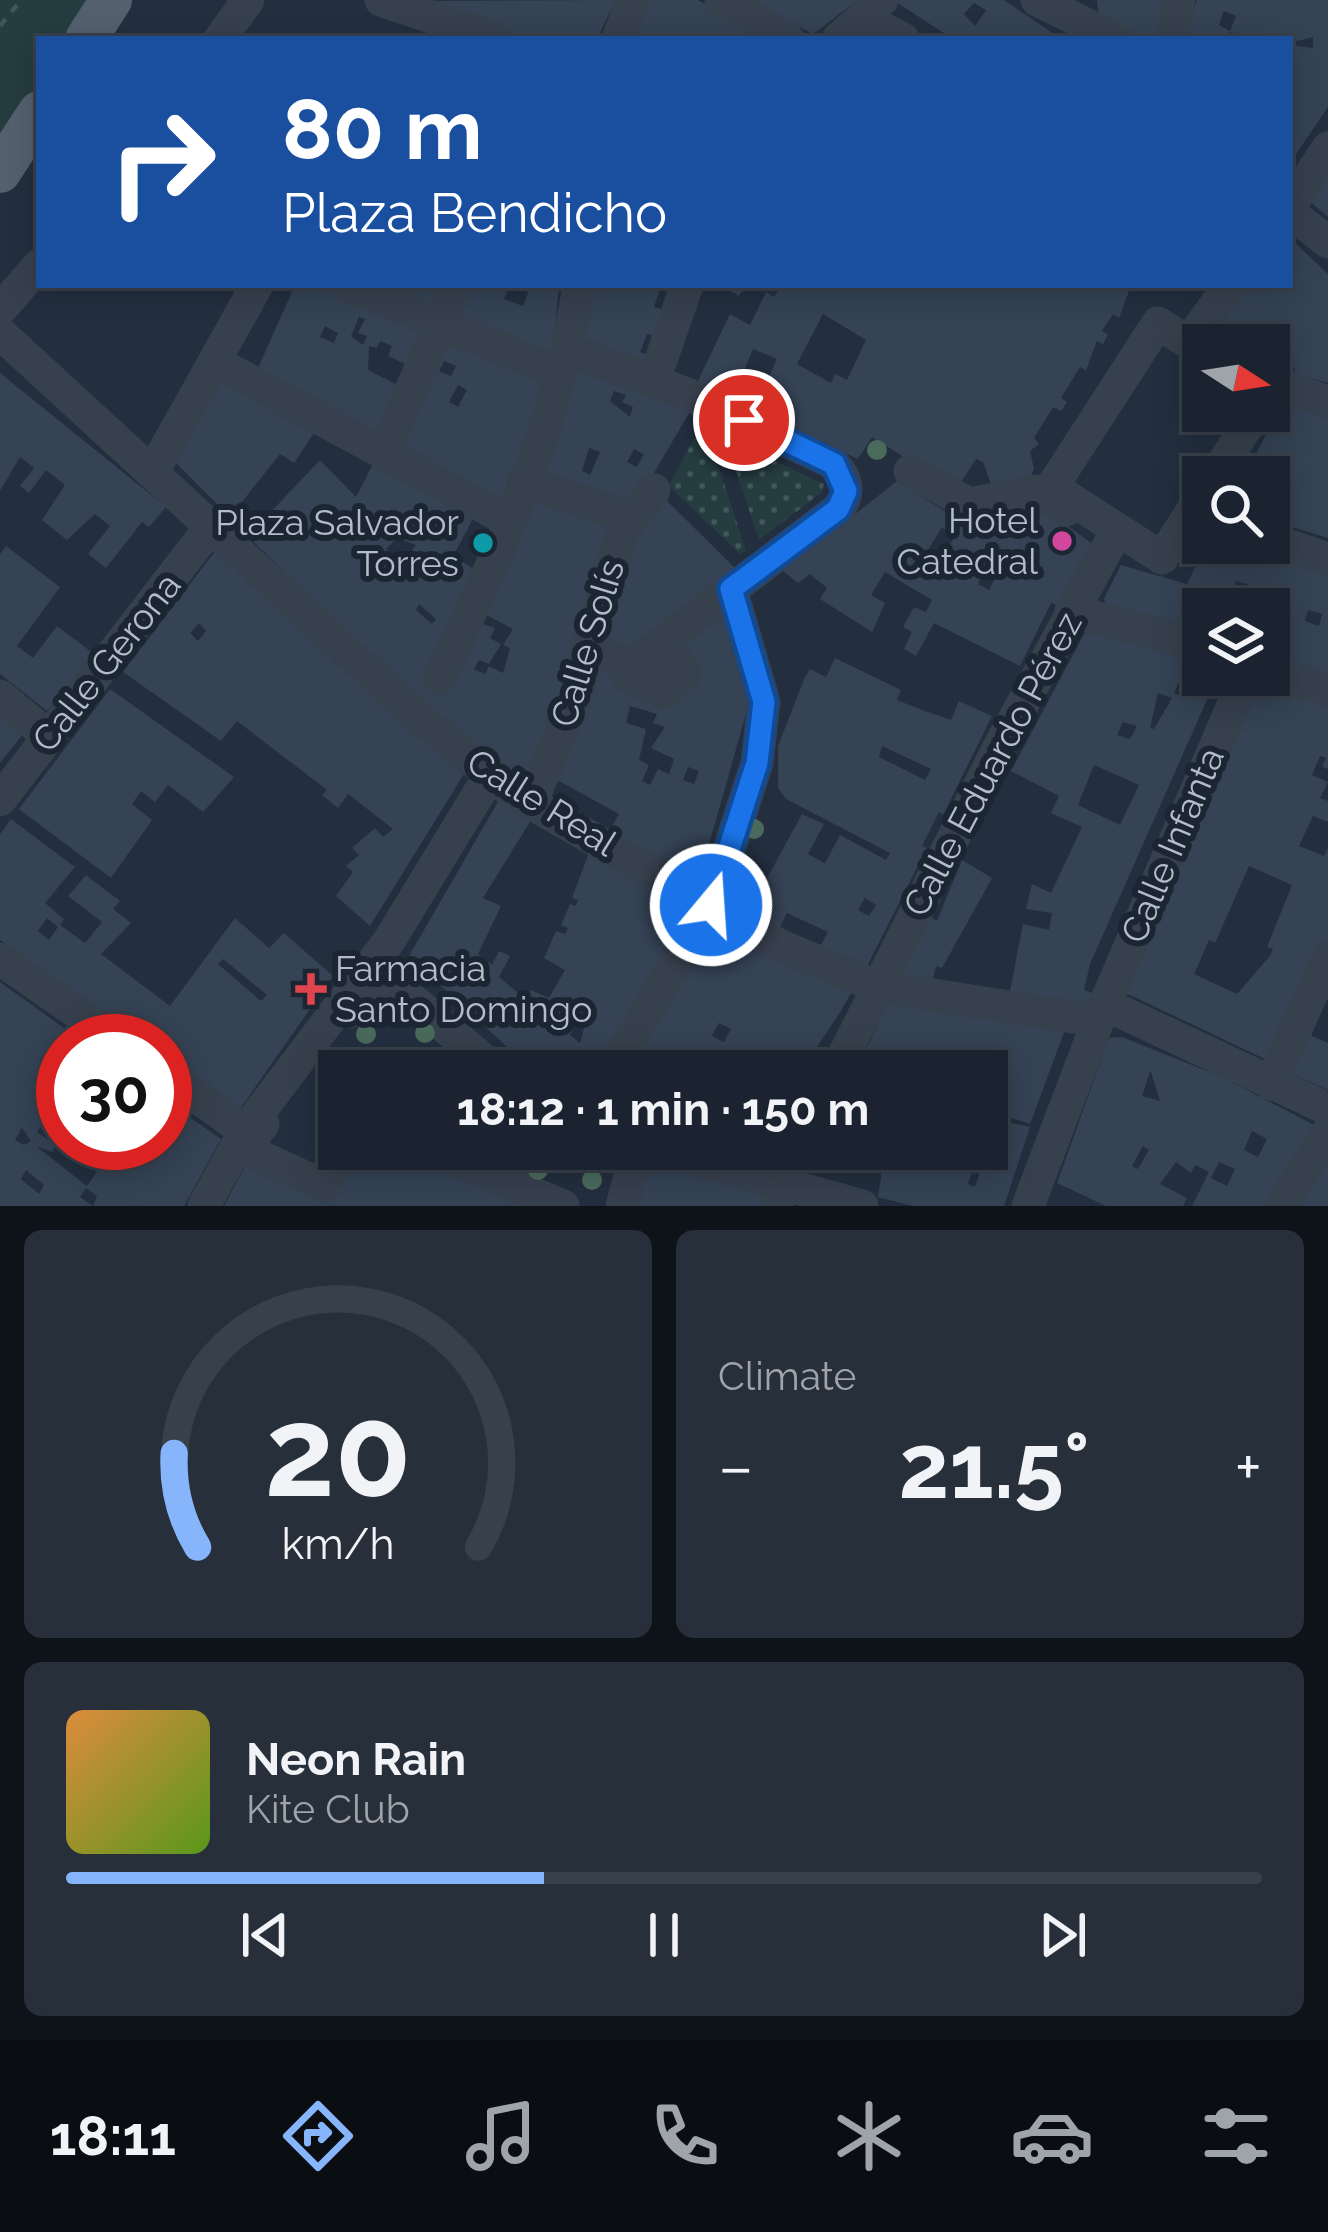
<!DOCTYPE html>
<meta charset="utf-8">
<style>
body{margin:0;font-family:Raleway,sans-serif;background:#272f3b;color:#f1f3f6;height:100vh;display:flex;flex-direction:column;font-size:45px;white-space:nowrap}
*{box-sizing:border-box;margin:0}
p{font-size:39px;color:#9fa4aa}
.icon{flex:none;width:66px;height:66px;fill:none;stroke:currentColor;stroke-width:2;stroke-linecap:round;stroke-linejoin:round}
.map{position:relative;height:1206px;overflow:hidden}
.drawer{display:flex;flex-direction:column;gap:24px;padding:24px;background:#0e131a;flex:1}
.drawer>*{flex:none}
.guide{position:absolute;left:36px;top:36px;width:1257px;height:252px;border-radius:0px;box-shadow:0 6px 30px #0003,0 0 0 3px #38404b;background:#1a4fa0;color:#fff;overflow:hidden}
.needle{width:78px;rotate:102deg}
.fabs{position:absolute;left:1182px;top:324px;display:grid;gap:24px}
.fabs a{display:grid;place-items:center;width:108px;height:108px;border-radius:0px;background:#1a232f;box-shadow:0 6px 30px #0003,0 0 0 3px #38404b;font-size:60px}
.speed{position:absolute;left:36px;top:1014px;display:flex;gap:24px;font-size:60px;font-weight:700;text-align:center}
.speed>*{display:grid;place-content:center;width:156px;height:156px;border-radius:50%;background:#1a232f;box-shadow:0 6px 30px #0003,0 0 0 3px #38404b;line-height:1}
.speed .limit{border:18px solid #d22;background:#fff;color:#111}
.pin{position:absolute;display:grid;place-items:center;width:102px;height:102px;color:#fff;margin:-51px;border:6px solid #fff;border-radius:50%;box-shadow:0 3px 12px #0007}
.me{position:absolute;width:132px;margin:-66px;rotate:18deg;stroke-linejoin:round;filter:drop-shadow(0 0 9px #0008)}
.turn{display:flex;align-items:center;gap:42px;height:252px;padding:0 48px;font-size:54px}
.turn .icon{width:156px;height:156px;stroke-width:2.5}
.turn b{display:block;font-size:84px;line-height:102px}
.big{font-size:90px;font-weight:700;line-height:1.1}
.drawer .card{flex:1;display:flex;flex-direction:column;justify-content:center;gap:18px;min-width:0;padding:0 42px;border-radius:18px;background:#272f3b}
.drawer .dial{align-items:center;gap:0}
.dial svg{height:312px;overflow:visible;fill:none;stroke:#38404b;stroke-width:7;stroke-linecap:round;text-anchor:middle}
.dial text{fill:#f1f3f6;stroke:none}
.song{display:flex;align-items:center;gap:36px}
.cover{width:144px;height:144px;border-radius:18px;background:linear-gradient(135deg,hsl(30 70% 55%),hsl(90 70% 35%))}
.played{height:12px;border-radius:6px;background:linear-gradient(90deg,#86b5fb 40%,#38404b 40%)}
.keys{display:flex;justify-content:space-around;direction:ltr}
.heat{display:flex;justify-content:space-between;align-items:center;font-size:66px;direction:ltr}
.drawer .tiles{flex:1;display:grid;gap:24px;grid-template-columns:1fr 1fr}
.card:last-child{grid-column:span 2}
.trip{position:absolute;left:318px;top:1050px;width:690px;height:120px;border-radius:0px;background:#1a232f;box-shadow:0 6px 30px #0003,0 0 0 3px #38404b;font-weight:700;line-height:120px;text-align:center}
.tabs{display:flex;height:192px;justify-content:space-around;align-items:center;background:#0a0e13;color:#9fa4aa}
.tabs .icon{width:84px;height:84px}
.tabs .on{color:#86b5fb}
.tabs b{font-size:54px;color:#f1f3f6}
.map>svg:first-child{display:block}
</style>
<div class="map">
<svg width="1328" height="1206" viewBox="0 0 1328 1206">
<defs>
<pattern id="grass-dots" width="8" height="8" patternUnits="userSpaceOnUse" patternTransform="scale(3)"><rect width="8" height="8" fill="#253d40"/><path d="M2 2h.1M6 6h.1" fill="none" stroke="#42575a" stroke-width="1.8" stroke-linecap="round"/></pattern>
</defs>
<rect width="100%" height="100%" fill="#232f3f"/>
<!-- grass -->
<g fill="url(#grass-dots)">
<path d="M700,427L722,437L718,465L746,551L740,554L669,486Z"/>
<path d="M742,446L824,484L821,493L759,540L735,468Z"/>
</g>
<!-- park -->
<path fill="#253d40" d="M0,0H102L77,39H39V98L0,158Z"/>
<!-- building -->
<g fill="#354355" fill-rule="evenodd">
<path d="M616,0L597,39H525L401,1Z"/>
<path d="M646,0H698L766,39H719L707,33L704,39H629Z"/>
<path d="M750,0H858L813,34Z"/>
<path d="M893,0H1004L1051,32L1046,39H953ZM974,3L986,10L975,26L964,14Z"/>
<path d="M1097,0H1168L1163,39H1137L1099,21Z"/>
<path d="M1197,0H1328V107L1290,163V45L1313,48V37L1290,43L1230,32L1227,39H1183ZM1224,11L1236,16L1230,31L1219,25Z"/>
<path d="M1328,171V217L1308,200Z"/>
<path d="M1290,238L1328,274V383L1292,373L1295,369L1276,352L1269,360V345H1238L1211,323L1239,285H1290Z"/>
<path d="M295,285H335L431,326L414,368L388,356L392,346L380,341L377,348L369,346L368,370L405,389L384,441L254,377ZM359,317L365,319L358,333L367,336L363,345L351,336ZM325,326L338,333L334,343L320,337Z"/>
<path d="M365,285H446L434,314Z"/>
<path d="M462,285H510L504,299L523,306L530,288L522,285H559L552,362L448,319Z"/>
<path d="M586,285H622L627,292L630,285H681L650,368L578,342ZM660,289L671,293L665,310L654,307ZM647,334L655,336L648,355L640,352Z"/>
<path d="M720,285H746L739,296Z"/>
<path d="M782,285H920L929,291L933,285H1141L1136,291L1130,288L1119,318L1113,314L1102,331L1108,335L1103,344L1097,341L1086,370L1080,367L1061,398L1067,402L1061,411L1053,407L1034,438L1039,444L1030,451L1034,469L1028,482L991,484L983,462L976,459L956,490L872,437L858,459L695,387L730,314L750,325L766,292L774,297ZM823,314L866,340L847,380L835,374L831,383L797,364ZM753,349L777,359L767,381L744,371Z"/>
<path d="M442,329L552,375L506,506L393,446ZM444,361L456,366L451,376L439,371ZM458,385L467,390L458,407L449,402Z"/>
<path d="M575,363L693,406L635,506L539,472ZM614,391L626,395L622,402L633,407L630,417L610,401ZM589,448L600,452L590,475L582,471ZM634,449L644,454L637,467L627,462Z"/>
<path d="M216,369L316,430L294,463L280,454L230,517L171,458Z"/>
<path d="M0,373L166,507L149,527L142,522L106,568L88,554L110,526L95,514L67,540L42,520L65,485L46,470L29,493L20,486L34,468L20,457L0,491Z"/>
<path d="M1283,402L1328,415V538L1269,520V477H1244Z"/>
<path d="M320,460L356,497L375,460L475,515L453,556L479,572L464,596L466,615L431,674L442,680L475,621L495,628L490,638L501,644L489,664L479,660L474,669L485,674L489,666L503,673L510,648L503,645L513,629L475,609L506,540L511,541L527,494L616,524L605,558L610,560L576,649L568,696L529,789L423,711L248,536ZM397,538L416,545L401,565L386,549ZM419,604L436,619L432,624L416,610Z"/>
<path d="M897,481L983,535L1005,506L1033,500L1091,543L1058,605L1051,603L1020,666L934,623L916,656L904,649L912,632L903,627L914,607L926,612L932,600L885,572L871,595L885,603L872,632L820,599L827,588L810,574L798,583L783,571ZM942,527L954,538L940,559L927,552ZM985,570L996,576L989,590L978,584Z"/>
<path d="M658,492L740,573L628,657L600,642L625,531Z"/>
<path d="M1207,543H1236L1328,572V681L1269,660V609H1203V637L1108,610L1104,599L1121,565L1187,584ZM1236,581L1250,585L1243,604L1230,600ZM1308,610L1322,614L1319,626L1305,621Z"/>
<path d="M6,546L60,587L17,646L33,658L57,626L94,654L47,711L0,674V554Z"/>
<path d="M216,550L464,774L370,926L336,896L353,872L346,866L359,855L352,848L375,828L383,837L393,829L348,794L338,808L322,795L327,790L237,721L221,741L123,672ZM199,623L206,631L198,641L190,633Z"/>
<path d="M722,608L751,696L697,887L608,833L619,814L548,775L601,663L669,652ZM630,706L657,714L653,723L665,727L651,748L674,759L669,774L658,769L650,785L642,781L649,765L639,760L646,729L626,723ZM688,767L699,771L694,784L683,780Z"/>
<path d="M1091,621L1203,653V675H1218L1090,964L1084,990L1097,995L1088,1007L1010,991L1023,924L1049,930L1052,913L1026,909L1032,884L1051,893L1082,827L1051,813L1059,796L1011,771ZM1181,677L1190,681L1183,697L1174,693ZM1158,693L1172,698L1154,729L1150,728ZM1123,722L1137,726L1130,739L1117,735ZM1094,765L1139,785L1120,825L1078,805Z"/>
<path d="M835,658L901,690L897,700L925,711L951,720L959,701L992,716L943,815L939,812L922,846L927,848L864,972L816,954L828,932L787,913L778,932L747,915L802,814L824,824L808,854L825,863L840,835L886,860L890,853L786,799L778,788V746L805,677L810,669L826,677ZM882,746L931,769L925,780L879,757ZM865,898L876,905L869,916L858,910Z"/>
<path d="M1264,675L1328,694V769L1322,767L1326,758L1320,756L1312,775L1328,782L1320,798L1328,801V822L1313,816L1299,846L1324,856L1328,848V941L1269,1061L1126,993ZM1249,866L1292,885L1267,947L1273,949L1270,956L1237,994L1194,974L1209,940L1215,943Z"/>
<path d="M110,689L234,777L203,812L168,785L155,802L141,791L132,804L152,820L111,878L19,809Z"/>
<path d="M0,716L23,734L0,763Z"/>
<path d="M499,800L533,817L483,898L501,906L478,954L492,965L499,951L510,956L499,977L524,998L531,990L549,998L565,970L544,958L556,931L565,934L568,928L561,925L570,904L576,906L578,900L572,898L591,847L694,909L595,1071H533L409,956ZM518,1005L526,1014L513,1027L505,1019ZM575,1023L584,1028L580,1043L570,1035Z"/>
<path d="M11,819L75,867L45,903L64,919L60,925L85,943L102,922L68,896L86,875L120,901L113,909L131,923L101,954L170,1006L235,918L269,948L284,933L333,976L238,1112L165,1060V1041H138L0,940V834ZM47,918L58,927L49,940L38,931ZM223,959L267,995L261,1001L218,964Z"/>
<path d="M962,860L992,878L942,968L936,966L932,983L892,973L924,914L937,921Z"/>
<path d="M715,915L852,991L841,1011L801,1071H620ZM719,1023L731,1029L724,1042L712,1036ZM705,1052L715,1058L709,1069L699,1064Z"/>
<path d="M0,982L82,1041H63V1121L51,1113L37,1132L56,1145L52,1152L36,1146L87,1186L97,1172L85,1164L93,1153L78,1143H165V1100L221,1139L184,1206H0ZM22,1128L31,1141L24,1145L15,1140ZM26,1170L44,1185L39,1194L21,1179ZM86,1188L97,1196L93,1206L80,1197Z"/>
<path d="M891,997L1066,1027L1030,1124L1003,1115L1002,1121L1030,1127L1004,1206H913L878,1197L883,1165L819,1160L821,1149H974L998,1158L999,1148L987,1144V1071H856ZM974,1166L981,1169L975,1187L968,1184Z"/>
<path d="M1301,1031L1328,1043V1090L1282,1069Z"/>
<path d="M1122,1037L1222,1077L1322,1129L1268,1206H1192L1209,1172L1195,1165L1191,1173L1176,1162L1160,1184L1187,1198L1183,1206H1106L1057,1183L1109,1038ZM1150,1072H1151L1160,1101L1142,1096ZM1252,1131L1267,1139L1258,1157L1244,1150ZM1143,1146L1149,1150L1138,1169L1132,1166ZM1219,1162L1235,1169L1227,1186L1211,1178Z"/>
<path d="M1328,1144V1206H1292Z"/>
<path d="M342,1149H430L562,1206H224L252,1153L324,1186Z"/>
<path d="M717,1149H772L769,1164Z"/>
<path d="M635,1159L766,1196L765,1206H622Z"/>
</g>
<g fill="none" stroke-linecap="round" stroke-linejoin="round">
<!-- path -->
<path stroke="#3e5658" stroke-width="4.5" stroke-dasharray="9 9" stroke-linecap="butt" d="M0,26L21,0"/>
<!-- minor -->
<g stroke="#37414e" stroke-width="33">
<path d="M381,0L497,39"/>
<path d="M721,0L788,39"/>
<path d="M1037,0L1116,39"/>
<path d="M863,18L903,39"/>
<path d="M220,39L248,0"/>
<path d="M618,39L633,0"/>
<path d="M838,39L882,0"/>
<path d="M1172,39L1179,0"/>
<path d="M1290,206L1328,148"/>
<path d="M1290,213L1328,242"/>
<path d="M347,285L560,373"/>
<path d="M0,310L39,265"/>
<path d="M0,333L417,716L513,793L781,946L876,986L1073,1017L1092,1018L1115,1009L1328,1109"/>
<path d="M1216,345L1196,332L1230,285"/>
<path d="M569,350L692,396L829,461C846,473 852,493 838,509L631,666L586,647"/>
<path d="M1203,352L1158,323L1052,487L1162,558L1203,494"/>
<path d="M215,362L508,520"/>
<path d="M654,380L687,285"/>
<path d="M1269,381L1328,402"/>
<path d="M384,452L457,285"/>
<path d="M153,471L257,285"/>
<path d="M910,471L969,504L1037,491L1066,510"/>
<path d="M1214,477L1257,411"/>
<path d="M523,481L628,517"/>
<path d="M1269,539L1328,559"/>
<path d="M1071,611L1203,646"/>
<path d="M669,652L686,673L662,693L627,675Z"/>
<path d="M1269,670L1328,691"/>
<path d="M439,678C499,556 559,420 579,285"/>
<path d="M0,696L48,736"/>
<path d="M0,800L212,525"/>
<path d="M531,803L575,699L622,531L654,490"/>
<path d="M0,959L118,1041"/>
<path d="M349,1012L366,992L401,990L497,1071"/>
<path d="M611,1071L711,905L757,763L764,702L731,589"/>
<path d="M836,1071L997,751L1110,543"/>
<path d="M165,1074L245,1131"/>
<path d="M1271,1084L1328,958"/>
<path d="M263,1124L244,1149L324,1186L342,1149"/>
<path d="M430,1149L563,1206"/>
<path d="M592,1149L623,1160L626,1151H637L622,1206"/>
<path d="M657,1149L862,1206"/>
<path d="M778,1203L798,1149"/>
<path d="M204,1206L245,1131L389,941L490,775"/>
<path d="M1028,1206L1100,1016L1246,675"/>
<path d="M1281,1206L1328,1132"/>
</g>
<!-- major -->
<g stroke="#55606f" stroke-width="42">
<path d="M86,39L111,0"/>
<path d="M0,172L39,112"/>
</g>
</g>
<!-- trees -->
<g fill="#4a6a5c">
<circle cx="877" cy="450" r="10"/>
<circle cx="754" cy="829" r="10"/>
<circle cx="744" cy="866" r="10"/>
<circle cx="737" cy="886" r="10"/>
<circle cx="425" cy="1033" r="10"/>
<circle cx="366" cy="1034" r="10"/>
<circle cx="513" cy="1160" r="10"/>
<circle cx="538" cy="1170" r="10"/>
<circle cx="592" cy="1180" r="10"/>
</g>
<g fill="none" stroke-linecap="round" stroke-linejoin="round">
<!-- route casing -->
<g stroke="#114b97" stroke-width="30">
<path id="route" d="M711,905L757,763L764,702L731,589L838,509L846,491L834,464L744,420"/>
</g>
<!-- route -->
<use href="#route" stroke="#1a73e8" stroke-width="21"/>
</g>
<!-- markers -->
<circle fill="#d1479c" stroke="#1c2633" stroke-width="4.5" cx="1062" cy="541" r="12"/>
<circle fill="#0f9aa8" stroke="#1c2633" stroke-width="4.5" cx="483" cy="543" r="12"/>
<path fill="#e0444e" stroke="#1c2633" stroke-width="4.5" d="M305 971h12v12h12v12h-12v12h-12v-12h-12v-12h12z"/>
<g text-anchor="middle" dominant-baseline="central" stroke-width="12" stroke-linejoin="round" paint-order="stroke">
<!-- poi labels -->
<g font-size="36" fill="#b3bcca" stroke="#1c2633" text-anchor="end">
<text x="1038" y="520">Hotel<tspan x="1038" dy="41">Catedral</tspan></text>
<text x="459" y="522">Plaza Salvador<tspan x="459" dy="41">Torres</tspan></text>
<text x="335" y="968" text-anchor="start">Farmacia<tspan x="335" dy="41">Santo Domingo</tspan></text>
</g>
<!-- street labels -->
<g font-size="36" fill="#b3bcca" stroke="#1c2633">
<text transform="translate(587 643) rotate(-73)">Calle Solís</text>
<text transform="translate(106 662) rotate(-52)">Calle Gerona</text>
<text transform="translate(992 764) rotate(-62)">Calle Eduardo Pérez</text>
<text transform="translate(542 802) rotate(32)">Calle Real</text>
<text transform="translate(1172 845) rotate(-67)">Calle Infanta</text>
</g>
</g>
</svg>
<div class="fabs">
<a><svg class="needle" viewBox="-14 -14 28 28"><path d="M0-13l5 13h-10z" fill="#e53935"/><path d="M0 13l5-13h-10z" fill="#9fa4aa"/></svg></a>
<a><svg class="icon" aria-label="search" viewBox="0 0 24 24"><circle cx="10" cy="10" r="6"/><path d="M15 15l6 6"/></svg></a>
<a><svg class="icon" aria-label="layers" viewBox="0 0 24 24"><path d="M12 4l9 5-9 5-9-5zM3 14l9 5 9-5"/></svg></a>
</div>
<div class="speed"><div class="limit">30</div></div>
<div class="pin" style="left:744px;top:420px;background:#d93025"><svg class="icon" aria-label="arrive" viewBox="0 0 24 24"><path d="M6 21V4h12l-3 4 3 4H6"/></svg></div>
<svg class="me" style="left:711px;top:905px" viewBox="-20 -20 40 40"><circle r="17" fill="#1a73e8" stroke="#fff" stroke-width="3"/><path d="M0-11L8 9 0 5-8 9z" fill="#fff"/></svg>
<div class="trip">18:12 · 1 min · 150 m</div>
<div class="guide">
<div class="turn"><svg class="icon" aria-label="right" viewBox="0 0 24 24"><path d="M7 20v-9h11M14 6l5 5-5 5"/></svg><div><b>80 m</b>Plaza Bendicho</div></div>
</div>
</div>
<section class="drawer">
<div class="tiles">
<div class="card dial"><svg viewBox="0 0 100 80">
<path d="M14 69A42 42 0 1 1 86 69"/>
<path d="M14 69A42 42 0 0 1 8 45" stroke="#86b5fb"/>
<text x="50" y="56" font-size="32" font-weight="700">20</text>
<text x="50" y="72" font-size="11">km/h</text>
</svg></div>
<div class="card"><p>Climate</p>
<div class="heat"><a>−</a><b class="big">21.5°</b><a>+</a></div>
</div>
<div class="card">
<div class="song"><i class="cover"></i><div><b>Neon Rain</b><p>Kite Club</p></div></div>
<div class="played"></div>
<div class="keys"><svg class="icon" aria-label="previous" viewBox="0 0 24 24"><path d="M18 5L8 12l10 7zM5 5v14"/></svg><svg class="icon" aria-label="pause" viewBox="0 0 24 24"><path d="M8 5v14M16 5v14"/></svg><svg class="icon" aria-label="next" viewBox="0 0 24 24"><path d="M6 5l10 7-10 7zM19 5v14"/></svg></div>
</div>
</div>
</section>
<nav class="tabs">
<b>18:11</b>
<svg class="icon on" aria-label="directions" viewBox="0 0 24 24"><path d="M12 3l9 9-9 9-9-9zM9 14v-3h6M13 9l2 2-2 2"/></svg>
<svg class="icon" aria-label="music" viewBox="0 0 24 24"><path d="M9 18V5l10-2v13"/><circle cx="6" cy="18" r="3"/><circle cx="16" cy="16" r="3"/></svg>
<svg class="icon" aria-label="phone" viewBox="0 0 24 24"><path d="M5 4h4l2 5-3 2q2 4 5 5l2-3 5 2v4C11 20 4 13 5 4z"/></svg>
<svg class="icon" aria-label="climate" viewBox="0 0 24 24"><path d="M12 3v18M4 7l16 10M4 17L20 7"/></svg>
<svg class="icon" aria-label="car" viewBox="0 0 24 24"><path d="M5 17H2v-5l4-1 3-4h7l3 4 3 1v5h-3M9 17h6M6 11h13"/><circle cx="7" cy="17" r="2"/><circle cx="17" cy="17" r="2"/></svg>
<svg class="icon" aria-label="filters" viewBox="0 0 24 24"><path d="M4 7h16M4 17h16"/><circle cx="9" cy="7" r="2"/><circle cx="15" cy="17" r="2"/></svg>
</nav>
